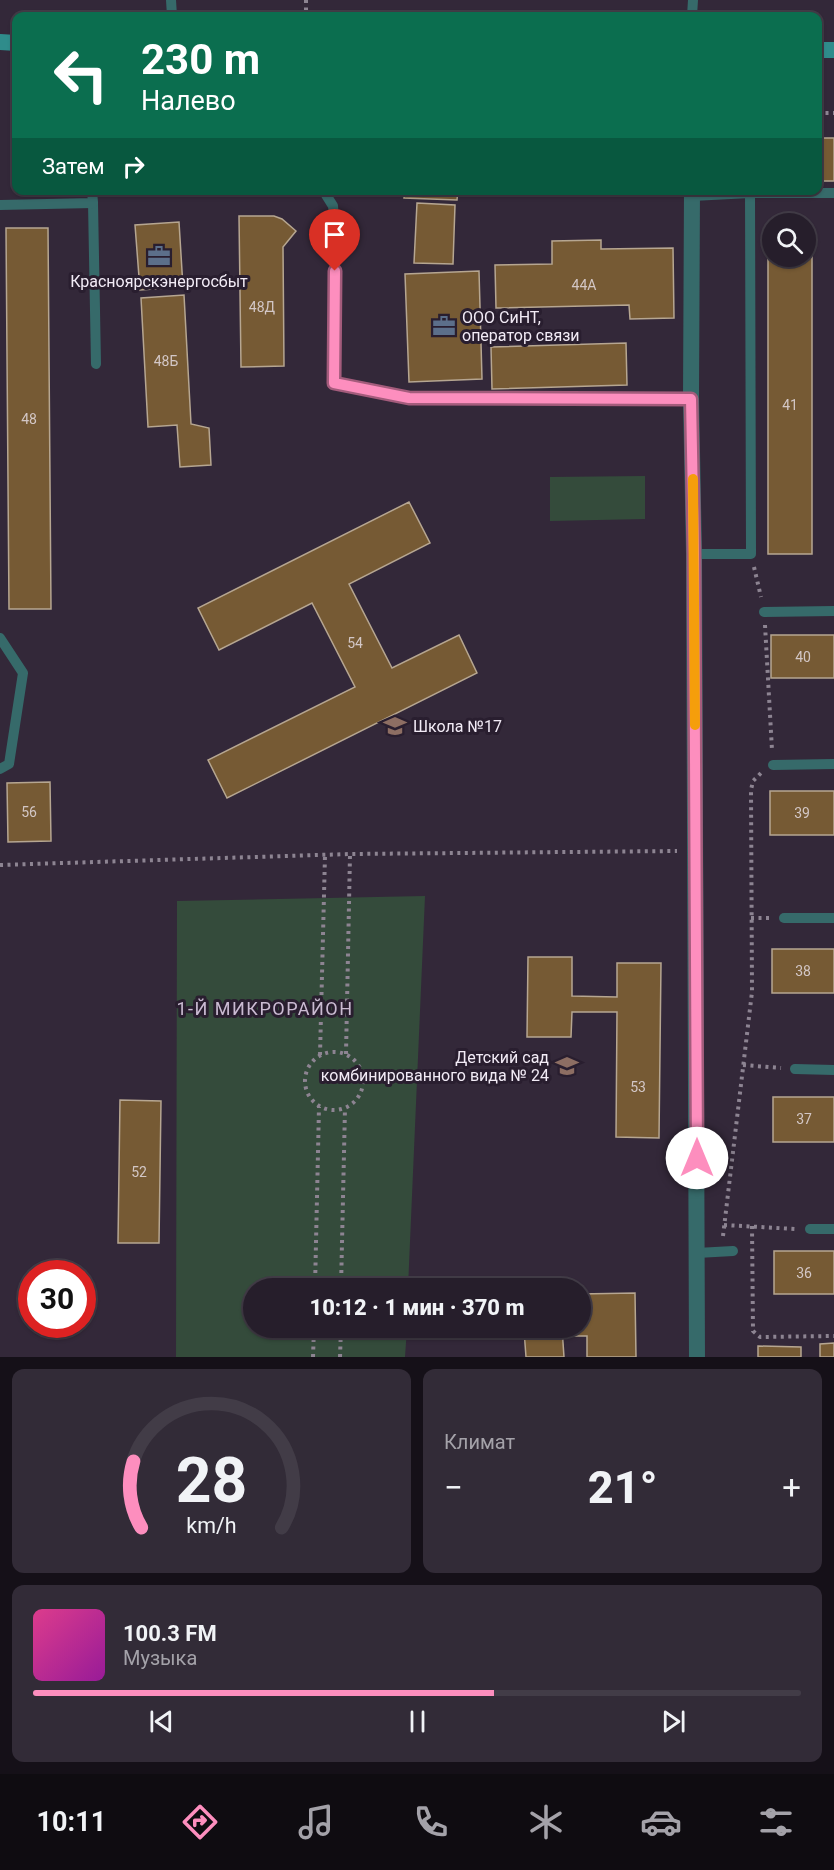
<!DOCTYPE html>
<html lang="ru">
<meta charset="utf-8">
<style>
body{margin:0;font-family:Roboto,sans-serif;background:#322b37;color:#f1f3f6;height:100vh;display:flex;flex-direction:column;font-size:22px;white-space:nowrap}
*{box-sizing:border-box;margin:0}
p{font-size:20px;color:#a4a2a9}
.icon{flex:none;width:33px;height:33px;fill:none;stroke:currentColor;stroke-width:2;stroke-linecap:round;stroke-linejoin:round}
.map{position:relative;height:1357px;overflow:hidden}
.sheet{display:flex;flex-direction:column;gap:12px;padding:12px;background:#151018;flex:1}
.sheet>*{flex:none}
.banner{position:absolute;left:12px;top:12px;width:810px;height:183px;border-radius:12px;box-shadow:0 2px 4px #0004,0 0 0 2px #423c47;background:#0b6e4f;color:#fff;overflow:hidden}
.fabs{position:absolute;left:762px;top:213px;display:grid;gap:12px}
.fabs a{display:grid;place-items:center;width:54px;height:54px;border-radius:50%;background:#261e2b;box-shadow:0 2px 4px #0004,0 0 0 2px #423c47;font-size:30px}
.speed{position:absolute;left:18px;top:1260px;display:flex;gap:12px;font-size:30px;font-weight:700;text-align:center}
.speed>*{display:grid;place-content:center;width:78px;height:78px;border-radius:50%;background:#261e2b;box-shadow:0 2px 4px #0004,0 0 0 2px #423c47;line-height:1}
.speed .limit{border:9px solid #d22;background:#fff;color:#111}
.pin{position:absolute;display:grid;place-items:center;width:51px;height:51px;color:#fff;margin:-62px -26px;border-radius:50% 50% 50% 0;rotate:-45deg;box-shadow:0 0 6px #0007}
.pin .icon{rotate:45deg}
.me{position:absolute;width:66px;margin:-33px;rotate:0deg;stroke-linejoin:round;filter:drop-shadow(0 0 4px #0008)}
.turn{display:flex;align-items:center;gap:21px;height:126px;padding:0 30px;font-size:27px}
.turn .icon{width:78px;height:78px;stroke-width:2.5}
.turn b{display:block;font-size:42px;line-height:51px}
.then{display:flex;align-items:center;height:57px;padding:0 30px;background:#0003;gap:12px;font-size:22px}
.big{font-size:45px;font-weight:800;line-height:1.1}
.sheet .card{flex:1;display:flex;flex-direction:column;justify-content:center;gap:9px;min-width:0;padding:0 21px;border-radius:12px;background:#322b37}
.sheet .dial{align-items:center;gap:0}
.dial svg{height:156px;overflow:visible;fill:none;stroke:#423c47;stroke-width:7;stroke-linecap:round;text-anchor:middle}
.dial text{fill:#f1f3f6;stroke:none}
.song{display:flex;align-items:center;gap:18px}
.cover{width:72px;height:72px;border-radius:9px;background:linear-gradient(135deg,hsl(330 70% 55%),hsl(300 70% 35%))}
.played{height:6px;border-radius:3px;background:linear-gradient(90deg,#fd8ebe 60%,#423c47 60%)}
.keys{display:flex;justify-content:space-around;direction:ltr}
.heat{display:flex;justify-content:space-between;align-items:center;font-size:33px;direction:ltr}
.sheet .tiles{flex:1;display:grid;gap:12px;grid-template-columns:1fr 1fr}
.card:last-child{grid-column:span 2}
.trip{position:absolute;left:243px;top:1278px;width:348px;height:60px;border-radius:30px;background:#261e2b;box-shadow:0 2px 4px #0004,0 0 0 2px #423c47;font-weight:800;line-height:60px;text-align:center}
.menu{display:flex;height:96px;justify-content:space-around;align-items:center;background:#0f0c11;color:#a4a2a9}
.menu .icon{width:42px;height:42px}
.menu .active{color:#fd8ebe}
.menu b{font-size:27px;color:#f1f3f6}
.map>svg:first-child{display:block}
</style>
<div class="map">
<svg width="834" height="1357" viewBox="0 0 834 1357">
<rect width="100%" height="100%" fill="#332839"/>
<!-- green -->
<g fill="#344b3b">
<path d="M645,476V519L550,521V477Z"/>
<path d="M425,896L408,1288H254V1328H407L405,1357H176L177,901Z"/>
</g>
<!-- building -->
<g fill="#765a34" stroke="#b6a691" stroke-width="1.5">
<rect x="818" y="138" width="16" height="43"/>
<path d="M405,190H458L457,200L404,198Z"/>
<path d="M417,203L455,205L453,264L414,263Z"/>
<path d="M239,216H274L282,219L296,231L283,247L284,366L241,367Z"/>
<path d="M179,222L183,287L140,290L135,225Z"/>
<path d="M6,228H48L51,609H9Z"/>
<path d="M768,230H772V256H806V230H812V554H768Z"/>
<path d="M601,240V249L673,248L674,318L630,319L629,305L496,308L495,265L552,264V241Z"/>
<path d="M479,271L482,379L409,382L405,274Z"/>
<path d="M184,295L191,424L209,428L211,465L180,467L177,425L148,427L141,298Z"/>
<path d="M626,343L627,385L492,389L491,347Z"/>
<path d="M409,502L430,543L349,584L392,668L459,635L477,673L227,798L208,760L355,687L312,603L219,650L198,608Z"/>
<rect x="771" y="635" width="63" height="43"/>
<path d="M50,782L51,841L8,842L7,783Z"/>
<rect x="770" y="791" width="64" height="44"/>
<rect x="772" y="949" width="62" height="44"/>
<path d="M528,957H572V996L617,997V963H661L659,1138L616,1137L617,1012H572L571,1037H527Z"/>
<rect x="773" y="1097" width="61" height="45"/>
<path d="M120,1100L161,1101L159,1243H118Z"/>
<rect x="774" y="1251" width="60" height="43"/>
<path d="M635,1293L636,1357H587V1336H569V1328H580V1294Z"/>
<path d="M562,1328L564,1357H526L524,1330Z"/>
<path d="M834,1343V1357H820V1344Z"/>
<path d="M758,1346L801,1347V1357H758Z"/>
</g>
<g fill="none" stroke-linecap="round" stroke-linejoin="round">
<!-- path -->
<g stroke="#8d8492" stroke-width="4" stroke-dasharray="3 4.5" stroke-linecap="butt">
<path d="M306,0V16"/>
<path d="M818,113H834"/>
<path d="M754,567L761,597"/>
<path d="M765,625L772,750"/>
<path d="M0,865L350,854L677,851"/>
<path d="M751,918H771"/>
<circle cx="334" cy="1081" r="29"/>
<path d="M346,1054L350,854"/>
<path d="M320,1055L325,855"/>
<path d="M743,1065L781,1068"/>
<path d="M724,1225L795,1229"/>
<path d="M752,1226L753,1331L760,1337L834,1336"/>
<path d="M723,1236L752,992L751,790L753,781L762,772"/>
<path d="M315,1288L319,1107"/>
<path d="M341,1288L345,1108"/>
<path d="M313,1357L314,1328"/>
<path d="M340,1357L341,1328"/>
</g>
<!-- service -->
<g stroke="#366a6a" stroke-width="10">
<path d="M171,0L172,16"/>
<path d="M692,16L693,0"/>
<path d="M323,190L333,206L335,226L334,383L409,398L691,399"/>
<path d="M692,196L750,193H834"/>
<path d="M93,203L96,364"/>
<path d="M0,205L93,203L92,190"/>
<path d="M694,554H751L750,193"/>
<path d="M764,612L834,611"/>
<path d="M0,638L23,673L9,764L0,769"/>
<path d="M773,765L834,764"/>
<path d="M784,918H834"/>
<path d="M795,1069L834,1070"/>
<path d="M810,1229H834"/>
<path d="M697,1253L733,1251"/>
</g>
<!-- minor -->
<path stroke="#366a6a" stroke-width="16" d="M692,190L691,399L694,554L697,1357"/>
<!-- secondary -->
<g stroke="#2f8c8b" stroke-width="16">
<path d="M0,42L16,43"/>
<path d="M818,50H834"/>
</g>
</g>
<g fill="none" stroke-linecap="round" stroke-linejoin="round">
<!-- route casing -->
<g stroke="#a45c7c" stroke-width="15">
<path id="route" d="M335,271L334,383L409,398L691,399L694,554L697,1158"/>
</g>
<!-- route -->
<use href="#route" stroke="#fd8ebe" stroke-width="10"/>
<!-- slow -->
<path stroke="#f59e0b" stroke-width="10" d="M693,479L695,725"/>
</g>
<!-- icons -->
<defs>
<g id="office-bare" transform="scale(1.8)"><path d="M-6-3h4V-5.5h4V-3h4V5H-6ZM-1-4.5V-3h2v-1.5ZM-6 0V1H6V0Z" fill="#5c6f8a" stroke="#291e2f" stroke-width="2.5" paint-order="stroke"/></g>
<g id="school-bare" transform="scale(1.8)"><path d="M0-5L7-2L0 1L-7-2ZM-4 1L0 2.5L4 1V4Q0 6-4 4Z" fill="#8d6e63" stroke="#291e2f" stroke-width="2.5" paint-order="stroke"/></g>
</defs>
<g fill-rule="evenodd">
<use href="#office-bare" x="159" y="256"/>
<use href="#office-bare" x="444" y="326"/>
<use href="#school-bare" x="395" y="726"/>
<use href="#school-bare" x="567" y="1066"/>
</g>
<g text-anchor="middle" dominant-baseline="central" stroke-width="6" stroke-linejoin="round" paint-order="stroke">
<!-- number labels -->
<g font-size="14" fill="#d3c7c6">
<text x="584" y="285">44А</text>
<text x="262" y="307">48Д</text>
<text x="166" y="361">48Б</text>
<text x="790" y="405">41</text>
<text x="29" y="419">48</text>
<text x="355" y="643">54</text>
<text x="803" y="657">40</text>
<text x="29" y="812">56</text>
<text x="802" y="813">39</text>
<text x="803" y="971">38</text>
<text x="638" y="1087">53</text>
<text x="804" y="1119">37</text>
<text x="139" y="1172">52</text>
<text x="804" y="1273">36</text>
</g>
<!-- poi labels -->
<g font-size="16" fill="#f2ebf6" stroke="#291e2f" text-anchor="start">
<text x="159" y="281" text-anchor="middle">Красноярскэнергосбыт</text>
<text x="462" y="317">ООО СиНТ,<tspan x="462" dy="18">оператор связи</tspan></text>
<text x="413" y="726">Школа №17</text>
<text x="549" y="1057" text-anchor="end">Детский сад<tspan x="549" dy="18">комбинированного вида № 24</tspan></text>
</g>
<!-- neighbourhood labels -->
<g font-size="18" letter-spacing="1.5" fill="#cabbd2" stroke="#291e2f">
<text x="265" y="1008">1-Й МИКРОРАЙОН</text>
</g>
</g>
</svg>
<div class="fabs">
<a><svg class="icon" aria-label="search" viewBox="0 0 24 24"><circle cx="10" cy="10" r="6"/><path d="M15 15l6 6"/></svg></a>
</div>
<div class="speed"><div class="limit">30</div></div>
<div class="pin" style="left:335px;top:271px;background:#d93025"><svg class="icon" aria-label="arrive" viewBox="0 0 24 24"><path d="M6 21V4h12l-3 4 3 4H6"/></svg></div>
<svg class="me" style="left:697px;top:1158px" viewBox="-20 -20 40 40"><circle r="19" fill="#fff"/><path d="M0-13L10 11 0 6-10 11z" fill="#fd8ebe"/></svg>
<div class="trip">10:12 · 1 мин · 370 m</div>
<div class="banner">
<div class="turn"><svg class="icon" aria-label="left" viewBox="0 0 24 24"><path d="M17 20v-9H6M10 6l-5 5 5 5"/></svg><div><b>230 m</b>Налево</div></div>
<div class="then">Затем<svg class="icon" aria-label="right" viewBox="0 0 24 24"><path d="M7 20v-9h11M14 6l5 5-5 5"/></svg></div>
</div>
</div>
<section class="sheet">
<div class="tiles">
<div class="card dial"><svg viewBox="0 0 100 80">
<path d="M14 69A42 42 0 1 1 86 69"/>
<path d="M14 69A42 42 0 0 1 10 35" stroke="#fd8ebe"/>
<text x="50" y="56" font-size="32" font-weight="700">28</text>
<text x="50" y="72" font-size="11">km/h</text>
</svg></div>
<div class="card"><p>Климат</p>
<div class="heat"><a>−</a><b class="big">21°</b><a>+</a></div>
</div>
<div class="card">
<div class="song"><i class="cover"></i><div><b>100.3 FM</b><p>Музыка</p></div></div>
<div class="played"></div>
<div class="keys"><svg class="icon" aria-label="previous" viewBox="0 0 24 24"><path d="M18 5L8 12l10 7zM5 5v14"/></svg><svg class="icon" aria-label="pause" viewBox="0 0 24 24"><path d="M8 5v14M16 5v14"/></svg><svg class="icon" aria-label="next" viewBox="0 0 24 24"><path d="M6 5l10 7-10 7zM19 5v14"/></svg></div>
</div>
</div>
</section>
<nav class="menu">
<b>10:11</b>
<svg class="icon active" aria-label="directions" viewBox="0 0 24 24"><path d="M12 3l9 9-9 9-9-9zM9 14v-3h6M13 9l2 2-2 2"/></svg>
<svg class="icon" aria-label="music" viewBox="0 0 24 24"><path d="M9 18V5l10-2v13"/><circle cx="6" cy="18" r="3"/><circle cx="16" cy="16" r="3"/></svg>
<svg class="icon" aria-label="phone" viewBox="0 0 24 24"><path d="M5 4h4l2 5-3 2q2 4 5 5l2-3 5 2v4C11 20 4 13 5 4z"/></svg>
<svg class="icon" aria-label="climate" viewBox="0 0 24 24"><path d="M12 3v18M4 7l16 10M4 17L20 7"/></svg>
<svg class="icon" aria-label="car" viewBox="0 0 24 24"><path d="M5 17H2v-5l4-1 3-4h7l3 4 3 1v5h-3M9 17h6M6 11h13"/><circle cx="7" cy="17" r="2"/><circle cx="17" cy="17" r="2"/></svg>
<svg class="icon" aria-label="filters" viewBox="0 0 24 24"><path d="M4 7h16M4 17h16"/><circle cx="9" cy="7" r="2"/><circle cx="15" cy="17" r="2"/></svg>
</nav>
